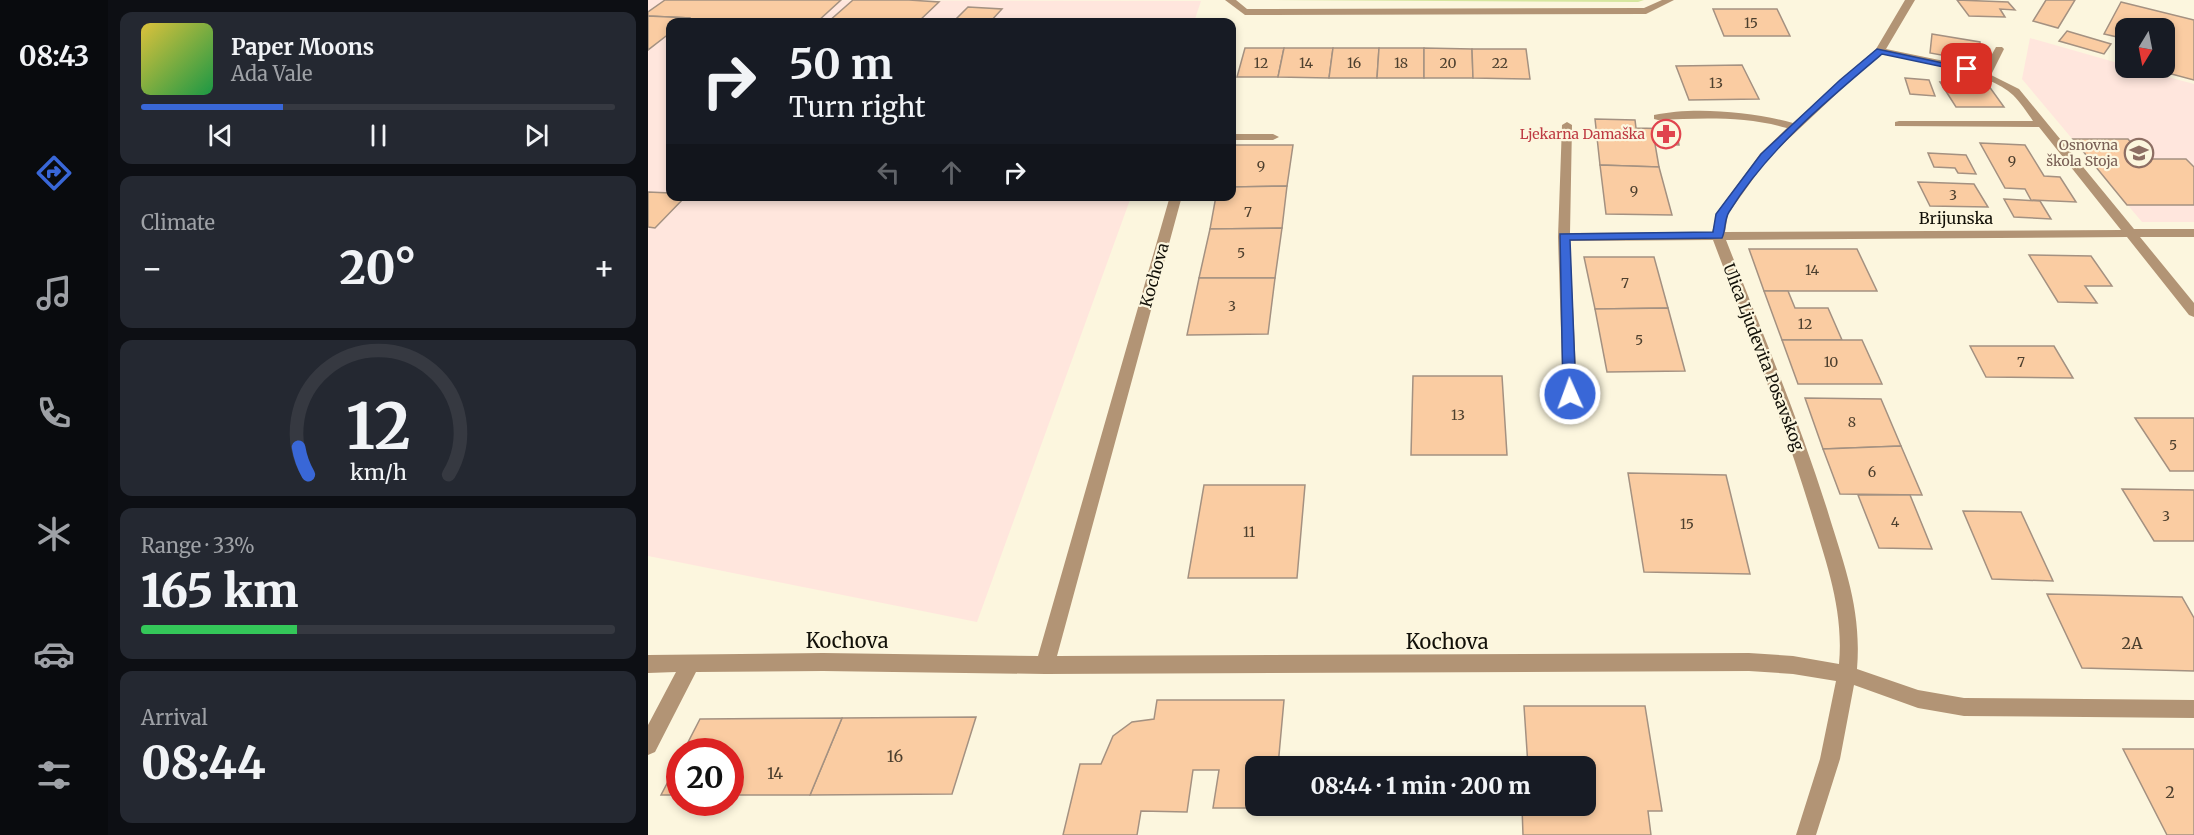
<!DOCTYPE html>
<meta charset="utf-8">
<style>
body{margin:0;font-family:Merriweather,serif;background:#242831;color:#f1f3f6;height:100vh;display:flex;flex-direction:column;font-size:22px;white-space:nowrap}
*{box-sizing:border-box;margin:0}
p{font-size:20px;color:#9ea1a6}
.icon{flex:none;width:33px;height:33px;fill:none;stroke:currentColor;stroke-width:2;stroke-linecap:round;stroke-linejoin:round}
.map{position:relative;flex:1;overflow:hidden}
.panel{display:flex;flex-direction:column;gap:12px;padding:12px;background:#0d0f14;width:540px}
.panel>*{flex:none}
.hud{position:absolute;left:18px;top:18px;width:570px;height:183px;border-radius:12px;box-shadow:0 3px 9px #0003;background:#171b24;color:#f1f3f6;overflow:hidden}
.needle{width:39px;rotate:190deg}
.buttons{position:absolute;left:1467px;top:18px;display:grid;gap:12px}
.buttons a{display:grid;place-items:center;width:60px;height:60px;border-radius:12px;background:#171b24;box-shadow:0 3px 9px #0003;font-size:30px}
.speed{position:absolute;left:18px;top:738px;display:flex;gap:12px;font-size:30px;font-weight:700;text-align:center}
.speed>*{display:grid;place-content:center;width:78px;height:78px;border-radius:50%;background:#171b24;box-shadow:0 3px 9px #0003;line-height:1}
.speed .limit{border:9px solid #d22;background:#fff;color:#111}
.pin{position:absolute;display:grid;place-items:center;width:51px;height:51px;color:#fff;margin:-26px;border-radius:12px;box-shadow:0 3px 9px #0006}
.me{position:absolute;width:66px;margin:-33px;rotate:358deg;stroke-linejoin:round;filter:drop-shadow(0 0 4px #0008)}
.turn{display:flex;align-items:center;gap:21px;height:126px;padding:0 24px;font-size:27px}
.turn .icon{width:78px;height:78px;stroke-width:2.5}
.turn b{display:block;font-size:42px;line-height:51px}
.lanes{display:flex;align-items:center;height:57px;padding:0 24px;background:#0003;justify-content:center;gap:30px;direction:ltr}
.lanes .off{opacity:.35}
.big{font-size:45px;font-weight:800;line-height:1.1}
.panel .widget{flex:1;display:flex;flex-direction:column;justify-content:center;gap:9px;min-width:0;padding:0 21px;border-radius:12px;background:#242831}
.panel .dial{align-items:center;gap:0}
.dial svg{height:156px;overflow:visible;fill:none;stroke:#363941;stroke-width:7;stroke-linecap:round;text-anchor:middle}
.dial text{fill:#f1f3f6;stroke:none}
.song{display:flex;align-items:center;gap:18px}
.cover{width:72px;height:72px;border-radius:9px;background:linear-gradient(135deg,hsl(50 70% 55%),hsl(140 70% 35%))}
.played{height:6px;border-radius:3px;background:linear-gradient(90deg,#3967d7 30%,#363941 30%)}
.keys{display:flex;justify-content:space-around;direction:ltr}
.heat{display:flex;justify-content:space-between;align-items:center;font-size:33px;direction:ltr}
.charge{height:9px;border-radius:4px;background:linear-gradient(90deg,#34c759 33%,#363941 0)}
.trip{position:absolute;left:597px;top:756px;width:351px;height:60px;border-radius:12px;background:#171b24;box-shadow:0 3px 9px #0003;font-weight:800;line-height:60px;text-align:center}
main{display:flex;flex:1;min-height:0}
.tabs{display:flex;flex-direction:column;width:108px;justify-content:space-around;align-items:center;background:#090b0e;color:#9ea1a6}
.tabs .icon{width:42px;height:42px}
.tabs .active{color:#3967d7}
.tabs b{font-size:27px;color:#f1f3f6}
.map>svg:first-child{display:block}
</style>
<main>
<nav class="tabs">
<b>08:43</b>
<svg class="icon active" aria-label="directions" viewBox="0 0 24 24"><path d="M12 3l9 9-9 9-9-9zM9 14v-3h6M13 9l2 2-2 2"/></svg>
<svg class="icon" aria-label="music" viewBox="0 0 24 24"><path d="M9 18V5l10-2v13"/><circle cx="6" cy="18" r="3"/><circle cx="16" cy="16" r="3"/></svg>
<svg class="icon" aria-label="phone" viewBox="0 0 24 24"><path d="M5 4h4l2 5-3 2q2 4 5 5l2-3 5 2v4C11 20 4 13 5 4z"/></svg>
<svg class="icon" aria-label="climate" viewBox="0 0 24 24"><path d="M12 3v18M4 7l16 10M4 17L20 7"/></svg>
<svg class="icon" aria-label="car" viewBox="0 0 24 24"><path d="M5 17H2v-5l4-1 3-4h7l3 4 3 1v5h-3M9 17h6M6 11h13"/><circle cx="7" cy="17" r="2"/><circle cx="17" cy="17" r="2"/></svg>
<svg class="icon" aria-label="filters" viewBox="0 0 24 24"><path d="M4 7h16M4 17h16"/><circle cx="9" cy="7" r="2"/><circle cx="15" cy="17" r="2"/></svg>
</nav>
<section class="panel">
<div class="widget">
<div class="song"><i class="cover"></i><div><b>Paper Moons</b><p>Ada Vale</p></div></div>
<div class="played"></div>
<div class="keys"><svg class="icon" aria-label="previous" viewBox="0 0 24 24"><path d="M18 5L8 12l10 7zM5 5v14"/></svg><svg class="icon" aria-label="pause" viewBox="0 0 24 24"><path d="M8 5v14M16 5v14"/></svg><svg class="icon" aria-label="next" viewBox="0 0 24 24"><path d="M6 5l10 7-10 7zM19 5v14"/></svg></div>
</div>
<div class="widget"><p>Climate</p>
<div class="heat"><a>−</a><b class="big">20°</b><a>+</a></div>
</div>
<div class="widget dial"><svg viewBox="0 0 100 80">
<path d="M14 69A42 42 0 1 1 86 69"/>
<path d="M14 69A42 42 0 0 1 9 55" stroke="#3967d7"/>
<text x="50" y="56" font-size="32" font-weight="700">12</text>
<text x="50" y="72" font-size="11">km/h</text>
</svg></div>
<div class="widget"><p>Range · 33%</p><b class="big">165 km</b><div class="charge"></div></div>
<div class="widget"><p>Arrival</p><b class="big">08:44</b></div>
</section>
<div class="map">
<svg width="1546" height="835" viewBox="0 0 1546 835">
<rect width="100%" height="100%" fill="#fcf6de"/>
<!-- education -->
<g fill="#ffe6dd">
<path d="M0,0L553,1L546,22H22V196L483,197L329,622L0,556Z"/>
<path d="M1382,38L1477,65L1478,68H1486L1546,84V222H1494L1374,79Z"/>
</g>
<!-- green -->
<path fill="#d6e79f" d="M606,0H996L990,2Z"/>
<!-- building -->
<g fill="#facca2" stroke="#a49181" stroke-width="1.5">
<path d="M17,0H193L169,22L131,20L127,22H36L41,18L0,16V12Z"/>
<path d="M205,0H261L291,2L270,22H180Z"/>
<path d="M1309,0L1360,2L1367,10L1352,9L1357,17L1321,16Z"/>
<path d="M1398,0H1427L1410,28L1385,21Z"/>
<path d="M1473,2L1546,20V80L1501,68H1516V28H1478V39L1456,34Z"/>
<path d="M320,7L354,9L342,22H305Z"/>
<path d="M1065,9H1129L1142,36H1076Z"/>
<path d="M0,16L41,18L36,22H22V33L0,50Z"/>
<path d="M1419,31L1463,44L1456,54L1411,41Z"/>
<path d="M1284,34L1332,42V62L1282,53Z"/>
<path d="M597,48H636L630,77H589Z"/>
<path d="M636,48H685L681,78L630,77Z"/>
<path d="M685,48H731L729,78H681Z"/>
<path d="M731,48H776V78H729Z"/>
<path d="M776,48L824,49L825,78H776Z"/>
<path d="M824,49H878L882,79L825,78Z"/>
<path d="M1094,65L1111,99L1041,100L1028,66Z"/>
<path d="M1257,78L1281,80L1287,96L1262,94Z"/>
<path d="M1292,82H1338L1356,107H1308Z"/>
<path d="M947,119L987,120L988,128L1028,129L1031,145L1007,144L1011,167L952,165Z"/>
<path d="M1425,139H1480L1497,159H1538L1546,167V205H1479Z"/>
<path d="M1332,143L1377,145L1396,176L1412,177L1428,202L1383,200L1377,189L1357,188Z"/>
<path d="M584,145H645L639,186L584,187Z"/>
<path d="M1280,153L1318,155L1328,174L1310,173L1307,168L1286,167Z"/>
<path d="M952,165L1011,167L1024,215L958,214Z"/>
<path d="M1270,182L1326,184L1340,207L1282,206Z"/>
<path d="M639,186L634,228L562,229L568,196H584V187Z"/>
<path d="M0,192L22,193V196H38L7,228L0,227Z"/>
<path d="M1356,199L1392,201L1403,219L1366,217Z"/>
<path d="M634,228L627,278H551L562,229Z"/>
<path d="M1101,249H1209L1229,291H1116Z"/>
<path d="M1381,255L1443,256L1464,286H1437L1449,303L1410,302Z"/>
<path d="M936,257H1006L1020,308L947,309Z"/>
<path d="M551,278H627L620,334L539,335Z"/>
<path d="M1116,291H1140L1147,308H1180L1194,340H1134Z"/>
<path d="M1020,308L1037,371L959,372L947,309Z"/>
<path d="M1134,340H1214L1234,384H1150Z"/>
<path d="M1322,346H1406L1425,378L1338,377Z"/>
<path d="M765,376H854L859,455H763Z"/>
<path d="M1157,398L1233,399L1253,446L1175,449Z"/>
<path d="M1487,418H1546V471H1522Z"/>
<path d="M1253,446L1274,495L1192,494L1175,449Z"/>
<path d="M980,473L1078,475L1102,574L996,572Z"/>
<path d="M556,485H657L649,578H540Z"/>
<path d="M1474,489L1546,490V541H1506Z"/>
<path d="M1210,495H1262L1284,549L1231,548Z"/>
<path d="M1315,511L1373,512L1405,581L1344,579Z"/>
<path d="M1399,594L1534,597L1546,618V671L1434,668Z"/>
<path d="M509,700H636L630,766H608V806H626V808H565L571,770H545L539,812L493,811L489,835H415L432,764H453L465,736L484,722L506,719Z"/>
<path d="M876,706H997L1014,811H1000L1003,835H875L874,807L938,806V766H880Z"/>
<path d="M328,717L304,794L162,795L194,718Z"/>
<path d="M194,718L162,795H82V752H35L52,719Z"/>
<path d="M1475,749H1546V835H1519Z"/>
<path d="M32,759V795H13Z"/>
</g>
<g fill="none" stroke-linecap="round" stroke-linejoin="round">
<!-- minor -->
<g fill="#b29475" fill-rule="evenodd">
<path d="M577,0H588L599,9L996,8L1014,0H1026L998,14L597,15Z"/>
<path d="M1257,0H1267L1238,49L1301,62L1334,72L1348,47H1354L1356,49L1343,75L1371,89L1486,229H1546V237H1492L1546,303V317L1541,315L1479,237L1078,240C1113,329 1150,418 1179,509C1196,565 1214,609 1209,669L1270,690L1316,698L1546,700V718L1316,716L1270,708L1206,685L1192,759L1168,835H1148L1172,759L1188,681L1145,674L1101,671L397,674L175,671L48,672L7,752L0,755V725L28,672L0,673V655L175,653L390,656L522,196H534L409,656L1101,653L1145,656L1191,664C1196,610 1178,562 1163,512C1135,420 1099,330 1065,240L922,241L929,394L927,398H917L915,394L910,237L914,125L919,122L924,125L922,233L1064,232L1070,211L1112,154L1139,128C1097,116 1054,118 1010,120L1006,119V115C1046,106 1106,112 1145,123L1228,49ZM1234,54C1267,61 1341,71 1365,95C1372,102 1379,112 1385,121H1251L1247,122V126L1391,127L1473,230L1077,232L1080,214L1120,158L1199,84Z"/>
<path d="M584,134H625L631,137L625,140H584Z"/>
</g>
</g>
<!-- route -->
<path fill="#3967d7" stroke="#25438c" stroke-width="1.5" d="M1229,49L1323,69L1319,72L1234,54C1178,101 1119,150 1081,212C1076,220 1078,230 1074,238L922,240L928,394L922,399L917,398L915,394L912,234L1065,232L1068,214L1113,154L1192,80Z"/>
<!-- icons -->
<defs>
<g id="pharmacy-ring" transform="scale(1.5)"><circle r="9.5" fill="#fcf6de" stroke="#e0444e" stroke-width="1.5"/><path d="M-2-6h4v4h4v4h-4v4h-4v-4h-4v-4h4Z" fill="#e0444e"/></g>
<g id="school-ring" transform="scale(1.5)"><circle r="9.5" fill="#fcf6de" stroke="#8d6e63" stroke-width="1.5"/><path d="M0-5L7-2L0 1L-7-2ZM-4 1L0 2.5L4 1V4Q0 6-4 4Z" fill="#8d6e63"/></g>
</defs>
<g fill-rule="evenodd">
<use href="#pharmacy-ring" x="1018" y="134"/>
<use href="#school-ring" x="1491" y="153"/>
</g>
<g text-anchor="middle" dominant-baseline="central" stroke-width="4.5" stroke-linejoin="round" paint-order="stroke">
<!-- number labels -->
<g font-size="14" fill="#4c3f2e">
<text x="1103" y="23">15</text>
<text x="613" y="63">12</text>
<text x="658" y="63">14</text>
<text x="706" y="63">16</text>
<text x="753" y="63">18</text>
<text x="800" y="63">20</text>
<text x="852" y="63">22</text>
<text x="1068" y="83">13</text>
<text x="1364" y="161">9</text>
<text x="613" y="166">9</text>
<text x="986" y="191">9</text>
<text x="1305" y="195">3</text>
<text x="600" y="212">7</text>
<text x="593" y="253">5</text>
<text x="1164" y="270">14</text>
<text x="977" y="283">7</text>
<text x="584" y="306">3</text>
<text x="1157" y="324">12</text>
<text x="991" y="340">5</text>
<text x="1183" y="362">10</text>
<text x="1373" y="362">7</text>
<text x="810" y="415">13</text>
<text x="1204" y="422">8</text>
<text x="1525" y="445">5</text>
<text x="1224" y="472">6</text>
<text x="1518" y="516">3</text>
<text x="1247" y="522">4</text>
<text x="1039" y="524">15</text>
<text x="601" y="532">11</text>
</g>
<!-- far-health labels -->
<g font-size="14" fill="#be3a42" stroke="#fcf6de" text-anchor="end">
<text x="997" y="134">Ljekarna Damaška</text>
</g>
<!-- far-education labels -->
<g font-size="14" fill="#785e54" stroke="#fcf6de" text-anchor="end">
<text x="1470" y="145">Osnovna<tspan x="1470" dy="16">škola Stoja</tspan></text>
</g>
<!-- street labels -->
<g font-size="16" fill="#121008" stroke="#fcf6de">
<text x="1308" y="218">Brijunska</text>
<text transform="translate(506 275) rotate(-74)">Kochova</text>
<text transform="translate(1116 357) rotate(69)">Ulica Ljudevita Posavskog</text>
</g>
<!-- near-number labels -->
<g font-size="16" fill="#4c3f2e">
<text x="1484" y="643">2A</text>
<text x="247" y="756">16</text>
<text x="127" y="773">14</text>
<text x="1522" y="792">2</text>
</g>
<!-- near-street labels -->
<g font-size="20" fill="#121008" stroke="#fcf6de">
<text x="199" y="640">Kochova</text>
<text x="799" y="641">Kochova</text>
</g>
</g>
</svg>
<div class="buttons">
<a><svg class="needle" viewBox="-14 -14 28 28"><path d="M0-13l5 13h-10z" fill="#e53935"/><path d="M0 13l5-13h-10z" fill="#9ea1a6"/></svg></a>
</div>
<div class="speed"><div class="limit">20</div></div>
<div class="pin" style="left:1319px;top:69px;background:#d93025"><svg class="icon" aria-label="arrive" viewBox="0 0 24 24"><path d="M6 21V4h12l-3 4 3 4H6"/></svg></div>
<svg class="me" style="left:922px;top:394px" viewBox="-20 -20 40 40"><circle r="17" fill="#3967d7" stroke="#fff" stroke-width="3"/><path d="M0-11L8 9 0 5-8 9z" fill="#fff"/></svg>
<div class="trip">08:44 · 1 min · 200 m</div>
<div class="hud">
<div class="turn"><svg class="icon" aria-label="right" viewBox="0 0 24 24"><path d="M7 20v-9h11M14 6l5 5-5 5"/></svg><div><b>50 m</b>Turn right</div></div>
<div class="lanes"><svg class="icon off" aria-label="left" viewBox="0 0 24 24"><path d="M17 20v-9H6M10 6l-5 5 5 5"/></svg><svg class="icon off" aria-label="ahead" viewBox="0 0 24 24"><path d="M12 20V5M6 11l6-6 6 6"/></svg><svg class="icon" aria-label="right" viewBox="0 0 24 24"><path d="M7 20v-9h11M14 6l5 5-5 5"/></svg></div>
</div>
</div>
</main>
